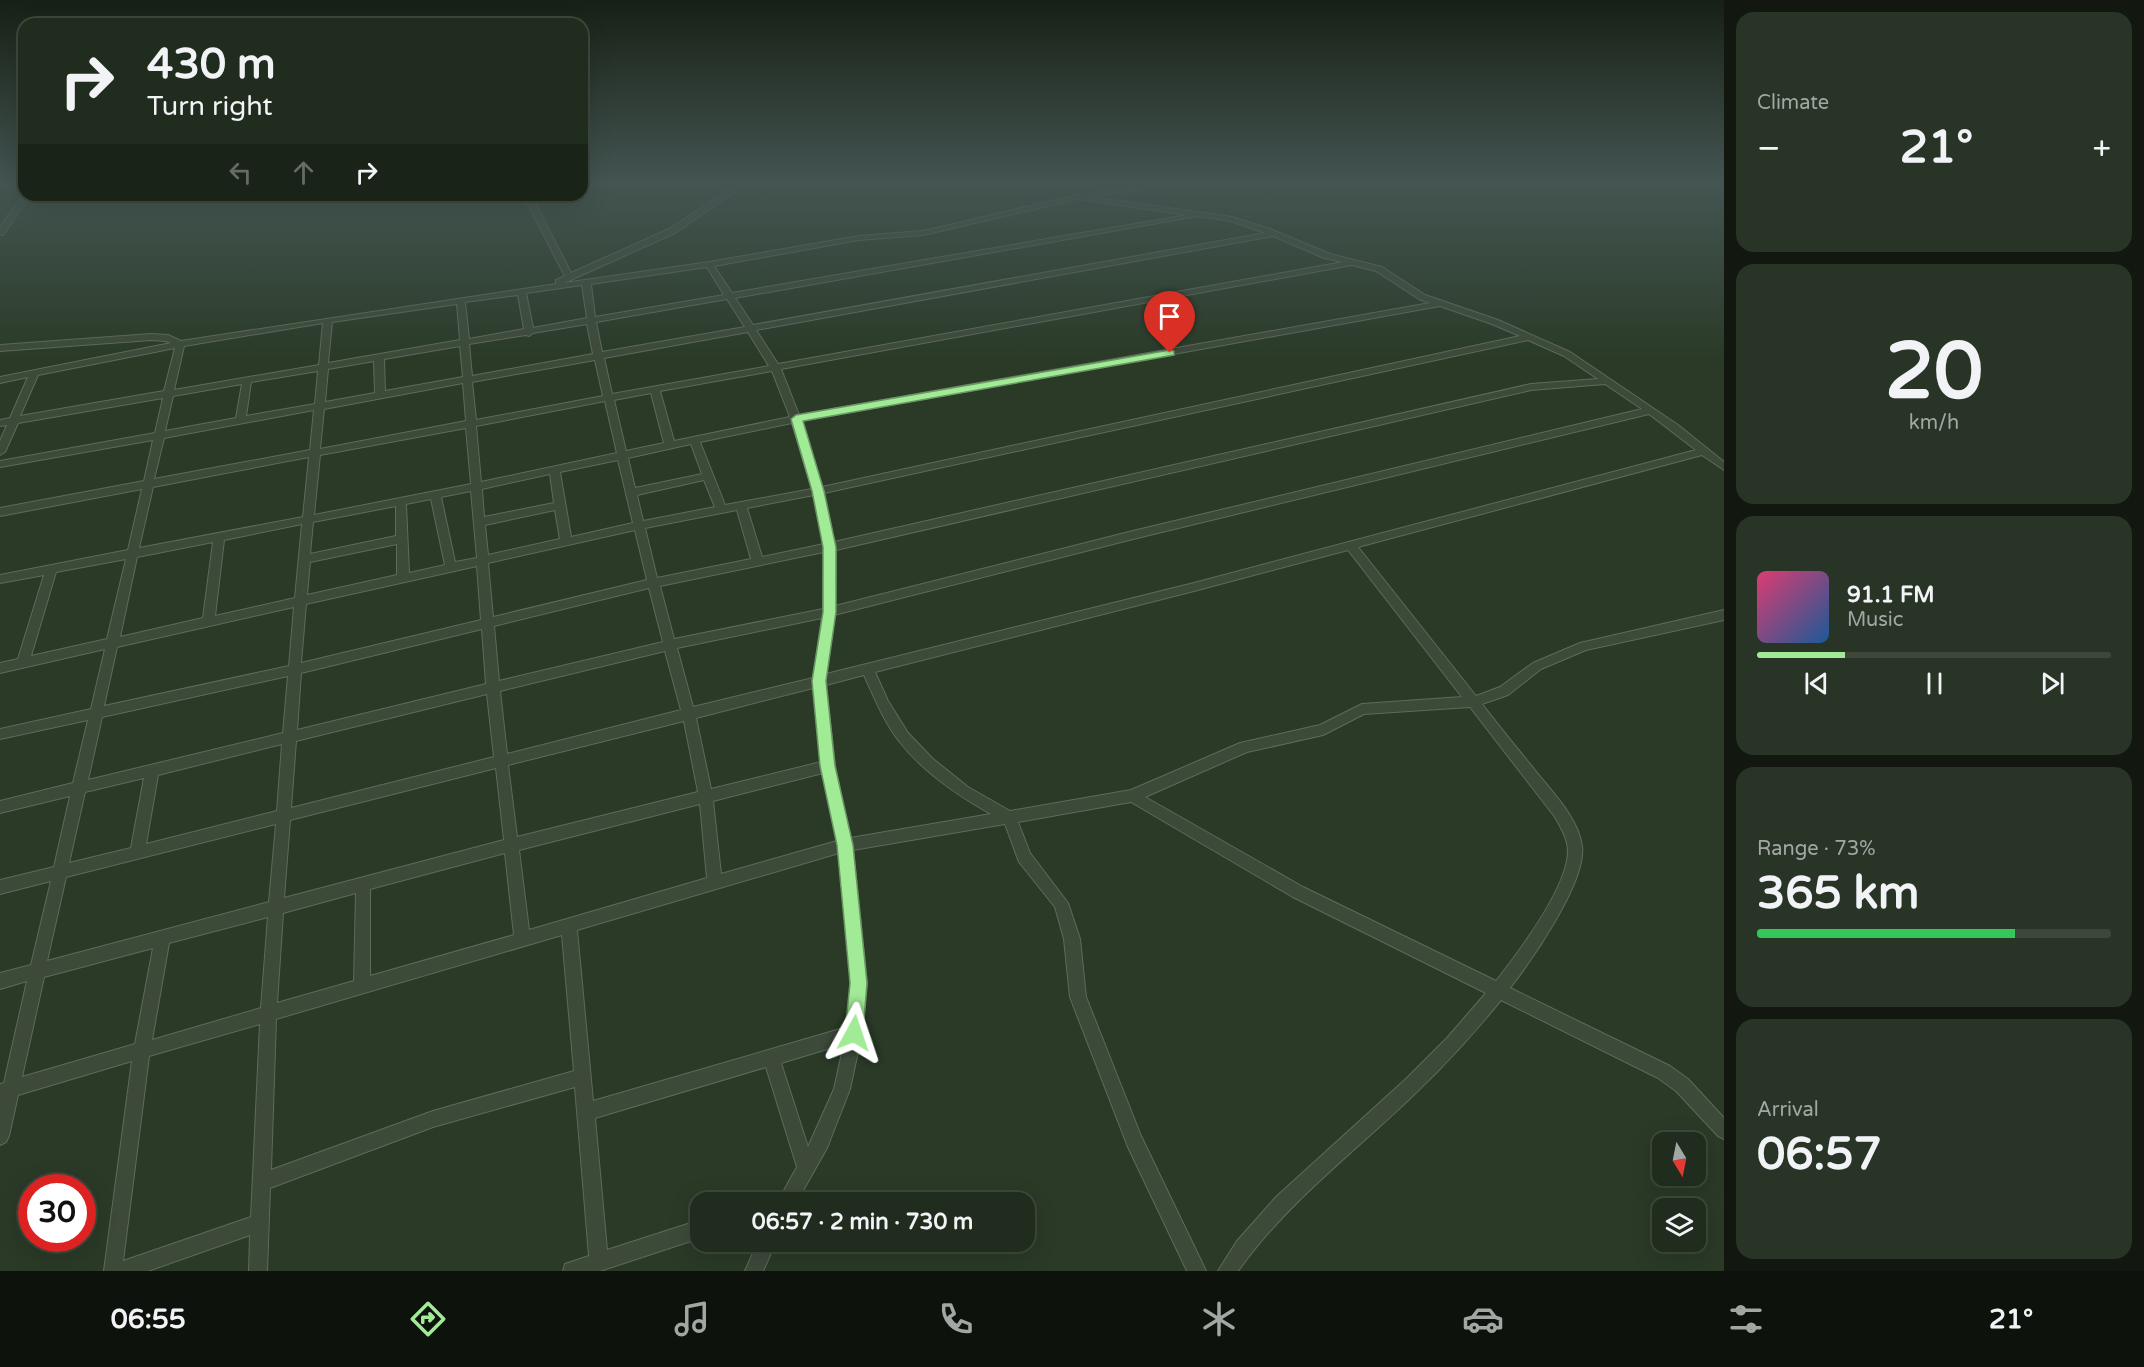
<!DOCTYPE html>
<meta charset="utf-8">
<style>
body{margin:0;font-family:"Varela Round",sans-serif;background:#283426;color:#f1f3f6;height:100vh;display:flex;flex-direction:column;font-size:22px;white-space:nowrap}
*{box-sizing:border-box;margin:0}
p{font-size:20px;color:#a2a7a4}
.icon{flex:none;width:33px;height:33px;fill:none;stroke:currentColor;stroke-width:2;stroke-linecap:round;stroke-linejoin:round}
.map{position:relative;flex:1;overflow:hidden}
.panel{display:flex;flex-direction:column;gap:12px;padding:12px;background:#121810;width:420px}
.panel>*{flex:none}
.top-card{position:absolute;left:18px;top:18px;width:570px;height:183px;border-radius:18px;box-shadow:0 6px 24px #0002,0 0 0 2px #3d483b;background:#202c1d;color:#f1f3f6;overflow:hidden}
.needle{width:39px;rotate:170deg}
.controls{position:absolute;left:1652px;top:1132px;display:grid;gap:12px}
.controls a{display:grid;place-items:center;width:54px;height:54px;border-radius:12px;background:#202c1d;box-shadow:0 6px 24px #0002,0 0 0 2px #3d483b;font-size:30px}
.speed{position:absolute;left:18px;top:1174px;display:flex;gap:12px;font-size:30px;font-weight:700;text-align:center}
.speed>*{display:grid;place-content:center;width:78px;height:78px;border-radius:50%;background:#202c1d;box-shadow:0 6px 24px #0002,0 0 0 2px #3d483b;line-height:1}
.speed .limit{border:9px solid #d22;background:#fff;color:#111}
.pin{position:absolute;display:grid;place-items:center;width:51px;height:51px;color:#fff;margin:-62px -26px;border-radius:50% 50% 50% 0;rotate:-45deg;box-shadow:0 0 6px #0007}
.pin .icon{rotate:45deg}
.me{position:absolute;width:66px;margin:-33px;rotate:5deg;stroke-linejoin:round;filter:drop-shadow(0 0 4px #0008)}
.turn{display:flex;align-items:center;gap:21px;height:126px;padding:0 30px;font-size:27px}
.turn .icon{width:78px;height:78px;stroke-width:2.5}
.turn b{display:block;font-size:42px;line-height:51px}
.lanes{display:flex;align-items:center;height:57px;padding:0 30px;background:#0003;justify-content:center;gap:30px;direction:ltr}
.lanes .off{opacity:.35}
.big{font-size:45px;font-weight:800;line-height:1.1}
.panel .card{flex:1;display:flex;flex-direction:column;justify-content:center;gap:9px;min-width:0;padding:0 21px;border-radius:18px;background:#283426}
.panel .dial{align-items:center;gap:0}
.dial b{font-size:78px;line-height:1}
.song{display:flex;align-items:center;gap:18px}
.cover{width:72px;height:72px;border-radius:9px;background:linear-gradient(135deg,hsl(340 70% 55%),hsl(210 70% 35%))}
.played{height:6px;border-radius:3px;background:linear-gradient(90deg,#a1ea96 25%,#3d483b 25%)}
.keys{display:flex;justify-content:space-around;direction:ltr}
.heat{display:flex;justify-content:space-between;align-items:center;font-size:33px;direction:ltr}
.charge{height:9px;border-radius:4px;background:linear-gradient(90deg,#34c759 73%,#3d483b 0)}
.trip{position:absolute;left:690px;top:1192px;width:345px;height:60px;border-radius:18px;background:#202c1d;box-shadow:0 6px 24px #0002,0 0 0 2px #3d483b;font-weight:800;line-height:60px;text-align:center}
.tabs{display:flex;height:96px;justify-content:space-around;align-items:center;background:#0d120c;color:#a2a7a4}
.tabs .icon{width:42px;height:42px}
.tabs .selected{color:#a1ea96}
.tabs b{font-size:27px;color:#f1f3f6}
main{display:flex;flex:1;min-height:0}
.map>svg:first-child{display:block}
</style>
<main>
<div class="map">
<svg width="1724" height="1271" viewBox="0 0 1724 1271">
<rect width="100%" height="100%" fill="#2a3a27"/>
<g fill="none" stroke-linecap="round" stroke-linejoin="round">
<!-- minor casing -->
<g stroke="#5d6b5b" stroke-width="2">
<g id="minor">
<path d="M741,182H750L675,233L564,283L709,262L859,236L923,231L1078,195L1232,217L1270,229L1330,254L1382,267L1425,295L1498,320L1570,352L1678,425L1724,462V470L1702,455L1358,547L1476,696L1500,687L1533,663L1580,643L1724,610V620L1586,650L1541,669L1508,695L1482,704C1499,726 1516,747 1534,769C1551,791 1578,817 1582,846C1587,881 1531,961 1510,988L1670,1066L1688,1079L1724,1118V1139L1718,1136L1676,1091L1658,1078L1501,1000C1464,1046 1422,1089 1378,1128C1328,1173 1277,1216 1238,1271H1218L1237,1241L1276,1197L1407,1078L1447,1038L1486,993L1293,897L1131,802L1018,822L1030,853L1068,903L1080,939L1086,997L1141,1136L1206,1271H1187L1128,1147L1070,997L1064,939L1055,907L1019,862L1005,824L853,850L867,983L862,1033L850,1089L827,1148L796,1203H777L797,1167L766,1067L595,1118L607,1250L700,1220V1238L600,1271H563L565,1264L589,1256L575,1087L433,1127L270,1188L267,1271H249L250,1235L148,1271H104L132,1061L18,1095L9,1136L6,1142L0,1145V1084L4,1083L27,981L0,989V973L31,965L51,881L0,894V880L54,867L70,796L0,813V801L73,783L88,720L0,739V729L91,709L105,649L0,673V663L18,659L44,575L0,583V575L128,550L142,489L0,516V508L144,481L153,440L0,467V461L155,433L163,398L18,423L5,452L0,455V441L7,425L0,426V420L10,418L28,377L0,383V377L171,343L166,341L151,340L0,351V345L151,334L168,335L181,341L556,284V280L565,276L523,195H531L571,273L669,229ZM1078,199L1187,215L732,293L714,266L859,240L923,235ZM1197,216L1231,221L1265,233L753,325L735,298ZM1273,236L1324,258L1343,262L778,364L756,330ZM1352,265L1376,271L1419,299L1430,303L799,415L781,369ZM707,267L724,295L595,317L591,284ZM582,285L587,318L533,328L526,293ZM518,295L524,329L469,339L465,302ZM727,299L745,327L602,352L596,322ZM457,304L460,340L328,363L332,322ZM1440,306L1492,324L1520,336L822,487L802,421ZM323,323L319,365L174,390L184,346ZM587,324L593,354L472,376L469,344L526,335L529,336L533,333ZM748,332L769,366L612,394L604,358ZM1528,340L1564,356L1598,379L1531,384L834,542L824,493ZM460,346L463,377L385,391L384,359ZM175,348L164,391L20,416L38,375ZM595,360L603,396L476,420L472,382ZM374,361L375,393L325,402L328,369ZM318,371L315,404L246,416L251,382ZM772,371L790,417L674,441L660,391ZM463,383L466,421L320,449L324,409ZM242,384L236,418L165,431L173,396ZM1605,384L1642,409L1133,531L835,606L836,550L1531,390ZM651,393L664,443L626,451L614,400ZM605,401L617,453L481,482L476,426ZM314,410L310,450L154,479L164,438ZM1649,414L1696,450L1194,583L826,674L834,615L1133,539ZM792,423L812,489L725,505L700,442ZM466,428L471,484L314,515L320,455ZM691,444L702,474L635,488L628,458ZM309,457L303,517L139,548L153,487ZM618,460L633,523L571,537L560,472ZM550,474L554,503L484,517L482,489ZM704,480L715,507L643,521L637,495ZM471,491L477,558L455,562L441,497ZM814,495L824,544L762,557L747,508ZM431,499L445,565L409,573L406,504ZM396,506V536L310,554L313,522ZM555,510L560,539L488,555L485,525ZM737,510L751,559L657,578L645,528ZM302,524L295,598L215,616L224,540ZM635,530L647,580L493,617L488,563ZM213,542L203,618L120,637L137,557ZM397,544V575L307,595L310,562ZM1348,550L1462,697L1362,704L1320,725L1240,743L1131,790L1010,811L968,787L933,759L908,733L888,701L875,672L1194,591ZM824,552L823,609L674,639L660,586ZM126,559L107,639L31,656L56,572ZM477,566L481,620L301,663L306,604ZM649,588L663,642L499,681L494,626ZM294,607L289,666L104,706L117,647ZM822,618L813,678L693,707L677,648ZM482,629L486,684L297,730L301,673ZM665,651L681,710L507,754L500,691ZM864,675C874,697 884,722 899,741C923,772 957,795 991,814L850,838L835,766L826,685ZM288,676L283,733L88,780L102,717ZM813,688L821,762L711,789L696,718ZM487,694L494,757L291,808L296,741ZM1470,707L1555,817C1561,828 1568,839 1568,852C1567,888 1518,953 1496,981L1303,887L1145,797L1247,752L1323,735L1364,714ZM684,721L698,792L517,837L508,765ZM282,744L277,811L146,844L158,775ZM496,768L504,840L284,898L290,820ZM823,773L837,841L721,874L713,801ZM144,778L131,848L69,863L85,792ZM700,804L707,878L529,930L519,850ZM276,824L269,902L47,961L66,877ZM505,853L514,935L370,976V889ZM839,853L851,983L847,1027L593,1101L577,930ZM356,893L354,981L277,1003L283,913ZM268,917L261,1008L152,1040L169,943ZM562,935L574,1071L433,1111L271,1170L276,1019ZM153,948L135,1044L22,1077L44,977ZM260,1024L251,1217L123,1261L149,1056ZM844,1044L834,1089L808,1147L781,1063Z"/>
<path d="M1169,182H1187L1183,184L1095,196L1091,194L1095,192Z"/>
<path d="M24,194L31,195L3,235H0V227Z"/>
<path d="M758,1242H776L763,1271H745Z"/>
</g>
</g>
<!-- minor -->
<use href="#minor" fill="#3d4a3a" fill-rule="evenodd"/>
</g>
<!-- sky -->
<linearGradient id="sky" x2="0" y2="1"><stop stop-color="#172015"/><stop offset="0.51" stop-color="#445552"/><stop offset="1" stop-color="#445552" stop-opacity="0"/></linearGradient>
<rect width="1724" height="360" fill="url(#sky)"/>
<!-- route -->
<path fill="#a1ea96" stroke="#699862" stroke-width="1.5" d="M1170,350L1174,351V355L803,421L824,491L836,547V612L826,681L835,766L853,845L867,983L863,1033L861,1040L854,1042L848,1040L845,1033L850,983L837,845L820,766L812,681L823,612V547L812,491L791,419L796,415Z"/>
</svg>
<div class="controls">
<a><svg class="needle" viewBox="-14 -14 28 28"><path d="M0-13l5 13h-10z" fill="#e53935"/><path d="M0 13l5-13h-10z" fill="#a2a7a4"/></svg></a>
<a><svg class="icon" aria-label="layers" viewBox="0 0 24 24"><path d="M12 4l9 5-9 5-9-5zM3 14l9 5 9-5"/></svg></a>
</div>
<div class="speed"><div class="limit">30</div></div>
<div class="pin" style="left:1170px;top:353px;background:#d93025"><svg class="icon" aria-label="arrive" viewBox="0 0 24 24"><path d="M6 21V4h12l-3 4 3 4H6"/></svg></div>
<svg class="me" style="left:854px;top:1033px" viewBox="-20 -20 40 40"><path d="M0-17L14 15 0 8-14 15z" fill="#a1ea96" stroke="#fff" stroke-width="4"/></svg>
<div class="trip">06:57 · 2 min · 730 m</div>
<div class="top-card">
<div class="turn"><svg class="icon" aria-label="right" viewBox="0 0 24 24"><path d="M7 20v-9h11M14 6l5 5-5 5"/></svg><div><b>430 m</b>Turn right</div></div>
<div class="lanes"><svg class="icon off" aria-label="left" viewBox="0 0 24 24"><path d="M17 20v-9H6M10 6l-5 5 5 5"/></svg><svg class="icon off" aria-label="ahead" viewBox="0 0 24 24"><path d="M12 20V5M6 11l6-6 6 6"/></svg><svg class="icon" aria-label="right" viewBox="0 0 24 24"><path d="M7 20v-9h11M14 6l5 5-5 5"/></svg></div>
</div>
</div>
<section class="panel">
<div class="card"><p>Climate</p>
<div class="heat"><a>−</a><b class="big">21°</b><a>+</a></div>
</div>
<div class="card dial"><b>20</b><p>km/h</p></div>
<div class="card">
<div class="song"><i class="cover"></i><div><b>91.1 FM</b><p>Music</p></div></div>
<div class="played"></div>
<div class="keys"><svg class="icon" aria-label="previous" viewBox="0 0 24 24"><path d="M18 5L8 12l10 7zM5 5v14"/></svg><svg class="icon" aria-label="pause" viewBox="0 0 24 24"><path d="M8 5v14M16 5v14"/></svg><svg class="icon" aria-label="next" viewBox="0 0 24 24"><path d="M6 5l10 7-10 7zM19 5v14"/></svg></div>
</div>
<div class="card"><p>Range · 73%</p><b class="big">365 km</b><div class="charge"></div></div>
<div class="card"><p>Arrival</p><b class="big">06:57</b></div>
</section>
</main>
<nav class="tabs">
<b>06:55</b>
<svg class="icon selected" aria-label="directions" viewBox="0 0 24 24"><path d="M12 3l9 9-9 9-9-9zM9 14v-3h6M13 9l2 2-2 2"/></svg>
<svg class="icon" aria-label="music" viewBox="0 0 24 24"><path d="M9 18V5l10-2v13"/><circle cx="6" cy="18" r="3"/><circle cx="16" cy="16" r="3"/></svg>
<svg class="icon" aria-label="phone" viewBox="0 0 24 24"><path d="M5 4h4l2 5-3 2q2 4 5 5l2-3 5 2v4C11 20 4 13 5 4z"/></svg>
<svg class="icon" aria-label="climate" viewBox="0 0 24 24"><path d="M12 3v18M4 7l16 10M4 17L20 7"/></svg>
<svg class="icon" aria-label="car" viewBox="0 0 24 24"><path d="M5 17H2v-5l4-1 3-4h7l3 4 3 1v5h-3M9 17h6M6 11h13"/><circle cx="7" cy="17" r="2"/><circle cx="17" cy="17" r="2"/></svg>
<svg class="icon" aria-label="filters" viewBox="0 0 24 24"><path d="M4 7h16M4 17h16"/><circle cx="9" cy="7" r="2"/><circle cx="15" cy="17" r="2"/></svg>
<b>21°</b>
</nav>
